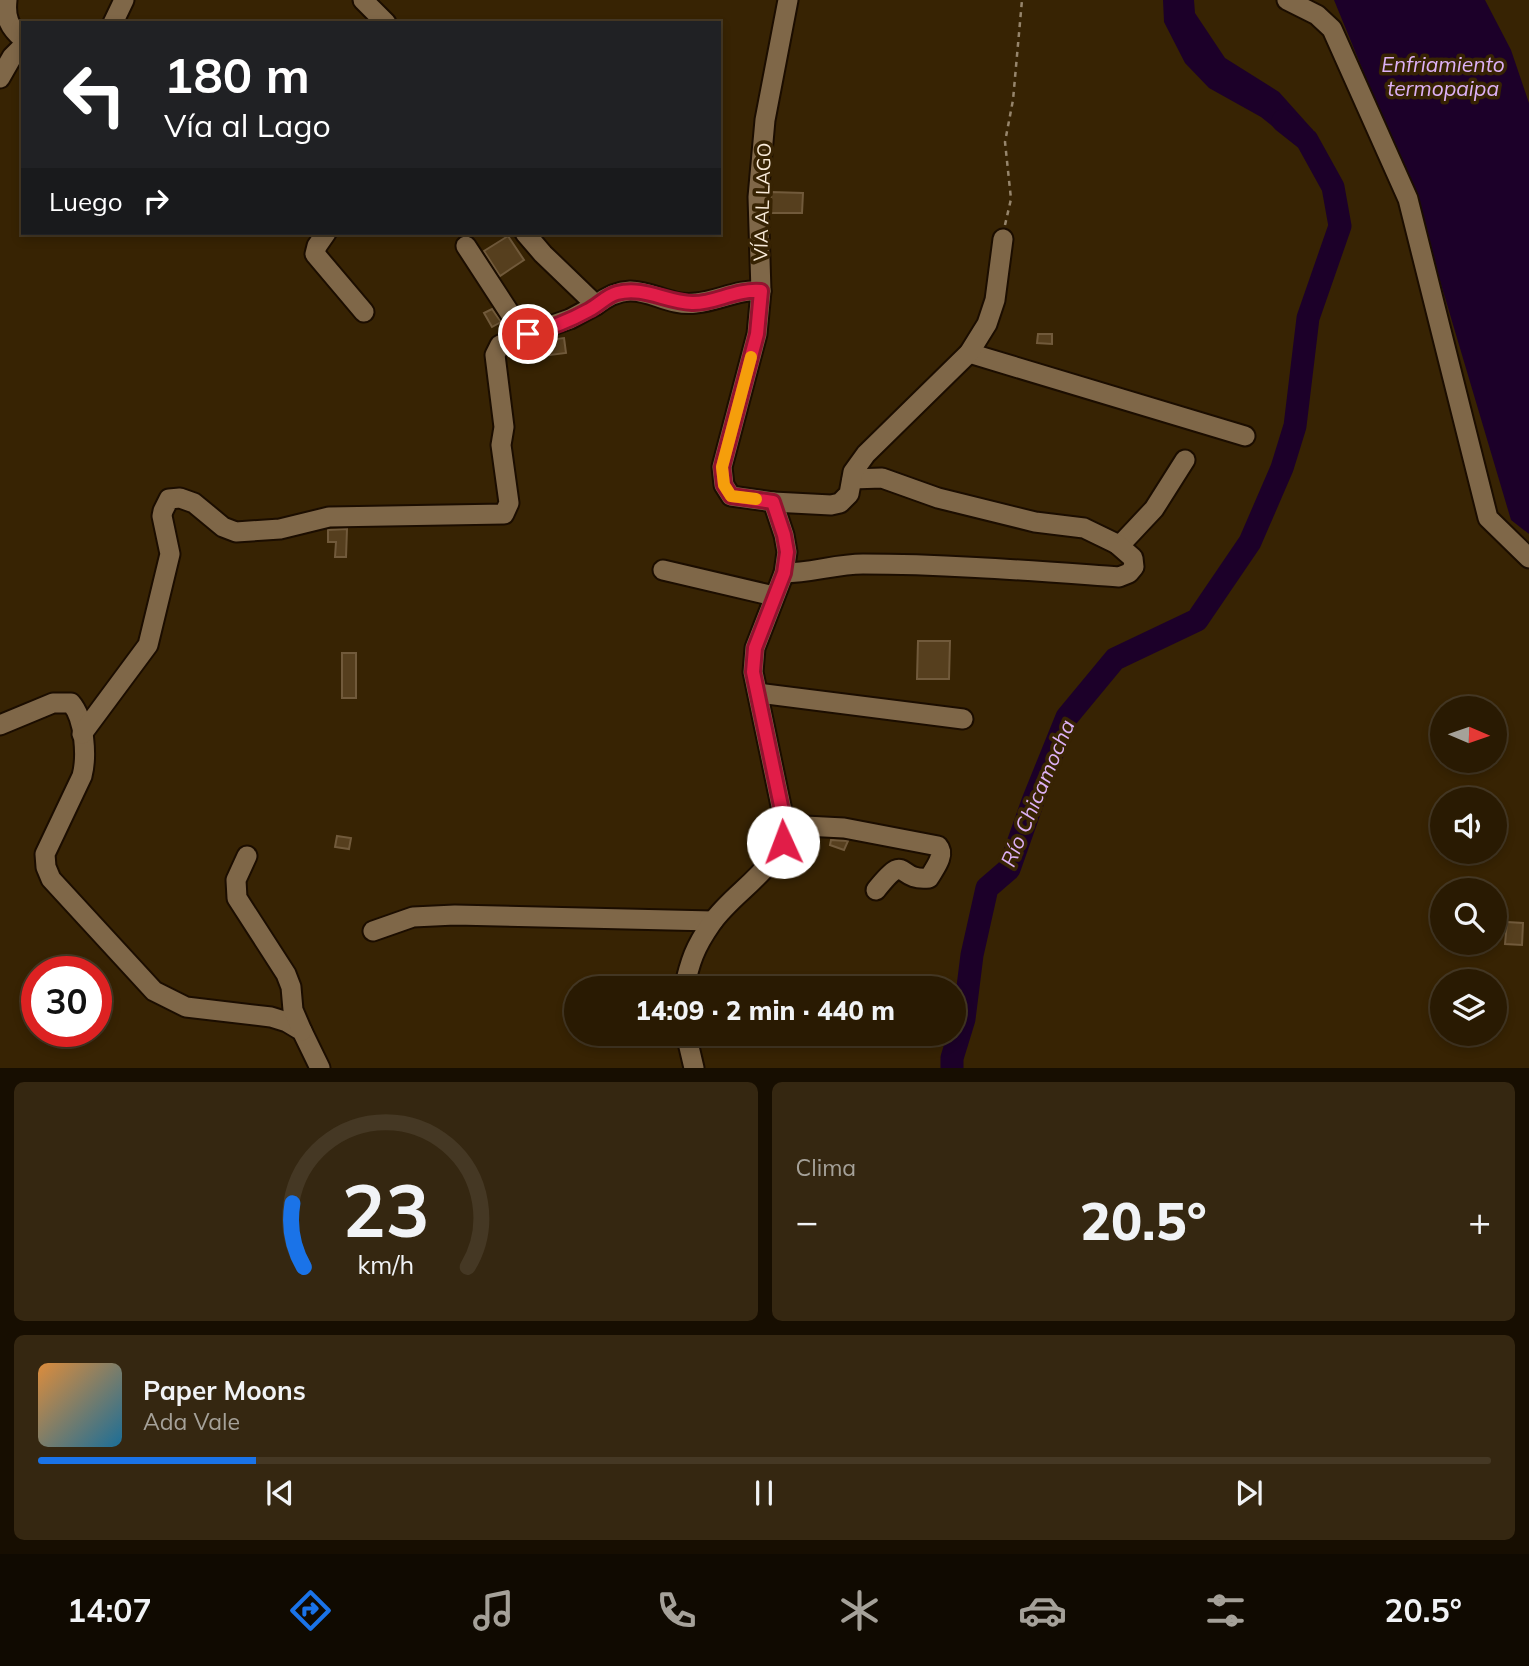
<!DOCTYPE html>
<html lang="es">
<meta charset="utf-8">
<style>
body{margin:0;font-family:Mulish,sans-serif;background:#352711;color:#f1f3f6;height:100vh;display:flex;flex-direction:column;font-size:26px;white-space:nowrap}
*{box-sizing:border-box;margin:0}
p{font-size:23px;color:#a5a199}
.icon{flex:none;width:38px;height:38px;fill:none;stroke:currentColor;stroke-width:2;stroke-linecap:round;stroke-linejoin:round}
.map{position:relative;height:1068px;overflow:hidden}
.side{display:flex;flex-direction:column;gap:14px;padding:14px;background:#170e01;flex:1}
.side>*{flex:none}
.hud{position:absolute;left:21px;top:21px;width:700px;height:214px;border-radius:0px;box-shadow:0 4px 10px #0003,0 0 0 2px #453824;background:#202124;color:#fff;overflow:hidden}
.needle{width:46px;rotate:92deg}
.buttons{position:absolute;left:1430px;top:696px;display:grid;gap:14px}
.buttons a{display:grid;place-items:center;width:77px;height:77px;border-radius:50%;background:#291a02;box-shadow:0 4px 10px #0003,0 0 0 2px #453824;font-size:35px}
.speed{position:absolute;left:21px;top:956px;display:flex;gap:14px;font-size:35px;font-weight:700;text-align:center}
.speed>*{display:grid;place-content:center;width:91px;height:91px;border-radius:50%;background:#291a02;box-shadow:0 4px 10px #0003,0 0 0 2px #453824;line-height:1}
.speed .limit{border:10px solid #d22;background:#fff;color:#111}
.pin{position:absolute;display:grid;place-items:center;width:60px;height:60px;color:#fff;margin:-30px;border:4px solid #fff;border-radius:50%;box-shadow:0 2px 7px #0007}
.me{position:absolute;width:77px;margin:-38px;rotate:358deg;stroke-linejoin:round;filter:drop-shadow(0 0 5px #0008)}
.turn{display:flex;align-items:center;gap:24px;height:147px;padding:0 28px;font-size:32px}
.turn .icon{width:91px;height:91px;stroke-width:2.5}
.turn b{display:block;font-size:49px;line-height:60px}
.then{display:flex;align-items:center;height:66px;padding:0 28px;background:#0003;gap:14px;font-size:26px}
.big{font-size:52px;font-weight:800;line-height:1.1}
.side .widget{flex:1;display:flex;flex-direction:column;justify-content:center;gap:10px;min-width:0;padding:0 24px;border-radius:10px;background:#352711}
.side .dial{align-items:center;gap:0}
.dial svg{height:182px;overflow:visible;fill:none;stroke:#453824;stroke-width:7;stroke-linecap:round;text-anchor:middle}
.dial text{fill:#f1f3f6;stroke:none}
.song{display:flex;align-items:center;gap:21px}
.cover{width:84px;height:84px;border-radius:10px;background:linear-gradient(135deg,hsl(30 70% 55%),hsl(200 70% 35%))}
.played{height:7px;border-radius:4px;background:linear-gradient(90deg,#1a73e8 15%,#453824 15%)}
.keys{display:flex;justify-content:space-around;direction:ltr}
.heat{display:flex;justify-content:space-between;align-items:center;font-size:38px;direction:ltr}
.side .tiles{flex:1;display:grid;gap:14px;grid-template-columns:1fr 1fr}
.widget:last-child{grid-column:span 2}
.trip{position:absolute;left:564px;top:976px;width:402px;height:70px;border-radius:35px;background:#291a02;box-shadow:0 4px 10px #0003,0 0 0 2px #453824;font-weight:800;line-height:70px;text-align:center}
.tabs{display:flex;height:112px;justify-content:space-around;align-items:center;background:#100a01;color:#a5a199}
.tabs .icon{width:49px;height:49px}
.tabs .on{color:#1a73e8}
.tabs b{font-size:32px;color:#f1f3f6}
.map>svg:first-child{display:block}
</style>
<div class="map">
<svg width="1529" height="1068" viewBox="0 0 1529 1068">
<rect width="100%" height="100%" fill="#372303"/>
<!-- water -->
<g fill="#1c0029">
<path d="M1163,0H1194L1195,13L1225,58L1279,92L1313,130L1301,149L1261,117L1209,88L1185,63L1164,22Z"/>
<path d="M1334,0H1485L1511,50L1529,103V534L1511,520L1416,200Z"/>
</g>
<g fill="none" stroke-linecap="round" stroke-linejoin="round">
<!-- river -->
<path stroke="#1c0029" stroke-width="23" d="M952,1068V1058L964,1019L972,955L987,888L1009,869L1033,801L1067,717L1115,659L1197,620L1250,542L1282,468L1295,426L1308,318L1340,226L1333,187L1307,140L1283,121"/>
</g>
<!-- building -->
<g fill="#563f1e" stroke="#715a3b" stroke-width="2">
<path d="M771,192L803,193L802,213H771Z"/>
<path d="M508,236L524,260L500,276L484,251Z"/>
<path d="M492,309L501,322L492,327L484,313Z"/>
<path d="M1038,334H1052V344L1037,343Z"/>
<path d="M564,338L566,353L550,355L548,340Z"/>
<path d="M347,529L346,557H335L336,542H328V530Z"/>
<path d="M918,641H950L949,679H917Z"/>
<rect x="342" y="653" width="14" height="45"/>
<path d="M337,836L351,838L349,849L335,847Z"/>
<path d="M831,840L848,841L844,850L830,845Z"/>
<path d="M1507,922L1523,923L1522,945L1505,944Z"/>
</g>
<g fill="none" stroke-linecap="round" stroke-linejoin="round">
<!-- minor casing -->
<g stroke="#1b0d00" stroke-width="23">
<g id="minor">
<path d="M7,0C5,18 9,27 23,39"/>
<path d="M363,0L386,23"/>
<path d="M1287,0L1317,15L1332,29L1408,199L1488,518L1529,558"/>
<path d="M113,23L124,0"/>
<path d="M0,78L12,57L23,46"/>
<path d="M326,233L317,246L315,254L364,312"/>
<path d="M525,233L543,254L596,305C638,272 658,308 696,303C719,301 737,289 761,291"/>
<path d="M466,246L524,335L570,319L596,305"/>
<path d="M969,353L1245,436"/>
<path d="M852,479L882,478L938,498L1035,522L1084,528L1117,544L1123,542L1154,509L1185,460"/>
<path d="M773,502L831,505L840,503L849,494L853,472L866,454L969,353L987,324L995,300L1003,239"/>
<path d="M663,570L774,596"/>
<path d="M784,573C811,573 836,564 863,564C948,564 1034,571 1119,577L1129,573L1134,567L1133,558L1117,544"/>
<path d="M758,693L963,719"/>
<path d="M0,725L53,703H71C85,719 87,757 82,776L45,854L46,867L51,879L154,991L186,1007L271,1017L287,1022L302,1031L320,1068"/>
<path d="M82,734L148,645L170,554L162,516L163,511L169,499L180,498L194,503L223,527L236,532L280,529L329,517L504,514L509,503L501,445L504,427L495,355L500,345L524,335"/>
<path d="M785,825L844,828L938,846C946,855 934,869 929,878C895,882 909,849 876,890"/>
<path d="M247,856L236,880L237,898L286,974L291,987L293,1010L302,1031"/>
<path d="M373,931L413,917L455,915L713,921"/>
<path d="M684,989C690,961 695,947 711,924C736,888 779,872 785,825L753,672L755,648L784,573L787,552L784,535L773,502L731,496L724,485L722,467L757,334L761,291L758,197L765,120L788,0"/>
<path d="M686,1034L694,1068"/>
</g>
</g>
<!-- path -->
<path stroke="#96856c" stroke-width="2.5" stroke-dasharray="5 5" stroke-linecap="butt" d="M1005,225L1011,199L1005,142L1013,100L1022,0"/>
<!-- minor -->
<use href="#minor" stroke="#7f6748" stroke-width="19"/>
</g>
<g fill="none" stroke-linecap="round" stroke-linejoin="round">
<!-- route casing -->
<g stroke="#92132f" stroke-width="18">
<path id="route" d="M528,334C548,329 571,320 589,310C599,305 606,296 617,293C644,286 665,302 692,303C715,304 734,289 761,291L757,334L722,467L724,485L731,496L773,502L784,535L787,552L784,573L755,648L753,672L785,825L783,842"/>
</g>
<!-- route -->
<use href="#route" stroke="#e11d48" stroke-width="12"/>
<!-- slow -->
<path stroke="#f59e0b" stroke-width="12" d="M751,357L722,467L724,485L731,496L756,499"/>
</g>
<g text-anchor="middle" dominant-baseline="central" stroke-width="7" stroke-linejoin="round" paint-order="stroke">
<!-- street labels -->
<g font-size="19" fill="#f9ebda" stroke="#372303">
<text transform="translate(762 202) rotate(-88)">VÍA AL LAGO</text>
</g>
<!-- water labels -->
<g font-size="21" font-style="italic" fill="#ddb1f5" stroke="#372303">
<text x="1443" y="64">Enfriamiento<tspan x="1443" dy="24">termopaipa</tspan></text>
<text transform="translate(1037 793) rotate(-67)">Río Chicamocha</text>
</g>
</g>
</svg>
<div class="buttons">
<a><svg class="needle" viewBox="-14 -14 28 28"><path d="M0-13l5 13h-10z" fill="#e53935"/><path d="M0 13l5-13h-10z" fill="#a5a199"/></svg></a>
<a><svg class="icon" aria-label="sound" viewBox="0 0 24 24"><path d="M4 9h4l5-4v14l-5-4H4zM17 9q2 3 0 6"/></svg></a>
<a><svg class="icon" aria-label="search" viewBox="0 0 24 24"><circle cx="10" cy="10" r="6"/><path d="M15 15l6 6"/></svg></a>
<a><svg class="icon" aria-label="layers" viewBox="0 0 24 24"><path d="M12 4l9 5-9 5-9-5zM3 14l9 5 9-5"/></svg></a>
</div>
<div class="speed"><div class="limit">30</div></div>
<div class="pin" style="left:528px;top:334px;background:#d93025"><svg class="icon" aria-label="arrive" viewBox="0 0 24 24"><path d="M6 21V4h12l-3 4 3 4H6"/></svg></div>
<svg class="me" style="left:783px;top:842px" viewBox="-20 -20 40 40"><circle r="19" fill="#fff"/><path d="M0-13L10 11 0 6-10 11z" fill="#e11d48"/></svg>
<div class="trip">14:09 · 2 min · 440 m</div>
<div class="hud">
<div class="turn"><svg class="icon" aria-label="left" viewBox="0 0 24 24"><path d="M17 20v-9H6M10 6l-5 5 5 5"/></svg><div><b>180 m</b>Vía al Lago</div></div>
<div class="then">Luego<svg class="icon" aria-label="right" viewBox="0 0 24 24"><path d="M7 20v-9h11M14 6l5 5-5 5"/></svg></div>
</div>
</div>
<section class="side">
<div class="tiles">
<div class="widget dial"><svg viewBox="0 0 100 80">
<path d="M14 69A42 42 0 1 1 86 69"/>
<path d="M14 69A42 42 0 0 1 9 41" stroke="#1a73e8"/>
<text x="50" y="56" font-size="32" font-weight="700">23</text>
<text x="50" y="72" font-size="11">km/h</text>
</svg></div>
<div class="widget"><p>Clima</p>
<div class="heat"><a>−</a><b class="big">20.5°</b><a>+</a></div>
</div>
<div class="widget">
<div class="song"><i class="cover"></i><div><b>Paper Moons</b><p>Ada Vale</p></div></div>
<div class="played"></div>
<div class="keys"><svg class="icon" aria-label="previous" viewBox="0 0 24 24"><path d="M18 5L8 12l10 7zM5 5v14"/></svg><svg class="icon" aria-label="pause" viewBox="0 0 24 24"><path d="M8 5v14M16 5v14"/></svg><svg class="icon" aria-label="next" viewBox="0 0 24 24"><path d="M6 5l10 7-10 7zM19 5v14"/></svg></div>
</div>
</div>
</section>
<nav class="tabs">
<b>14:07</b>
<svg class="icon on" aria-label="directions" viewBox="0 0 24 24"><path d="M12 3l9 9-9 9-9-9zM9 14v-3h6M13 9l2 2-2 2"/></svg>
<svg class="icon" aria-label="music" viewBox="0 0 24 24"><path d="M9 18V5l10-2v13"/><circle cx="6" cy="18" r="3"/><circle cx="16" cy="16" r="3"/></svg>
<svg class="icon" aria-label="phone" viewBox="0 0 24 24"><path d="M5 4h4l2 5-3 2q2 4 5 5l2-3 5 2v4C11 20 4 13 5 4z"/></svg>
<svg class="icon" aria-label="climate" viewBox="0 0 24 24"><path d="M12 3v18M4 7l16 10M4 17L20 7"/></svg>
<svg class="icon" aria-label="car" viewBox="0 0 24 24"><path d="M5 17H2v-5l4-1 3-4h7l3 4 3 1v5h-3M9 17h6M6 11h13"/><circle cx="7" cy="17" r="2"/><circle cx="17" cy="17" r="2"/></svg>
<svg class="icon" aria-label="filters" viewBox="0 0 24 24"><path d="M4 7h16M4 17h16"/><circle cx="9" cy="7" r="2"/><circle cx="15" cy="17" r="2"/></svg>
<b>20.5°</b>
</nav>
